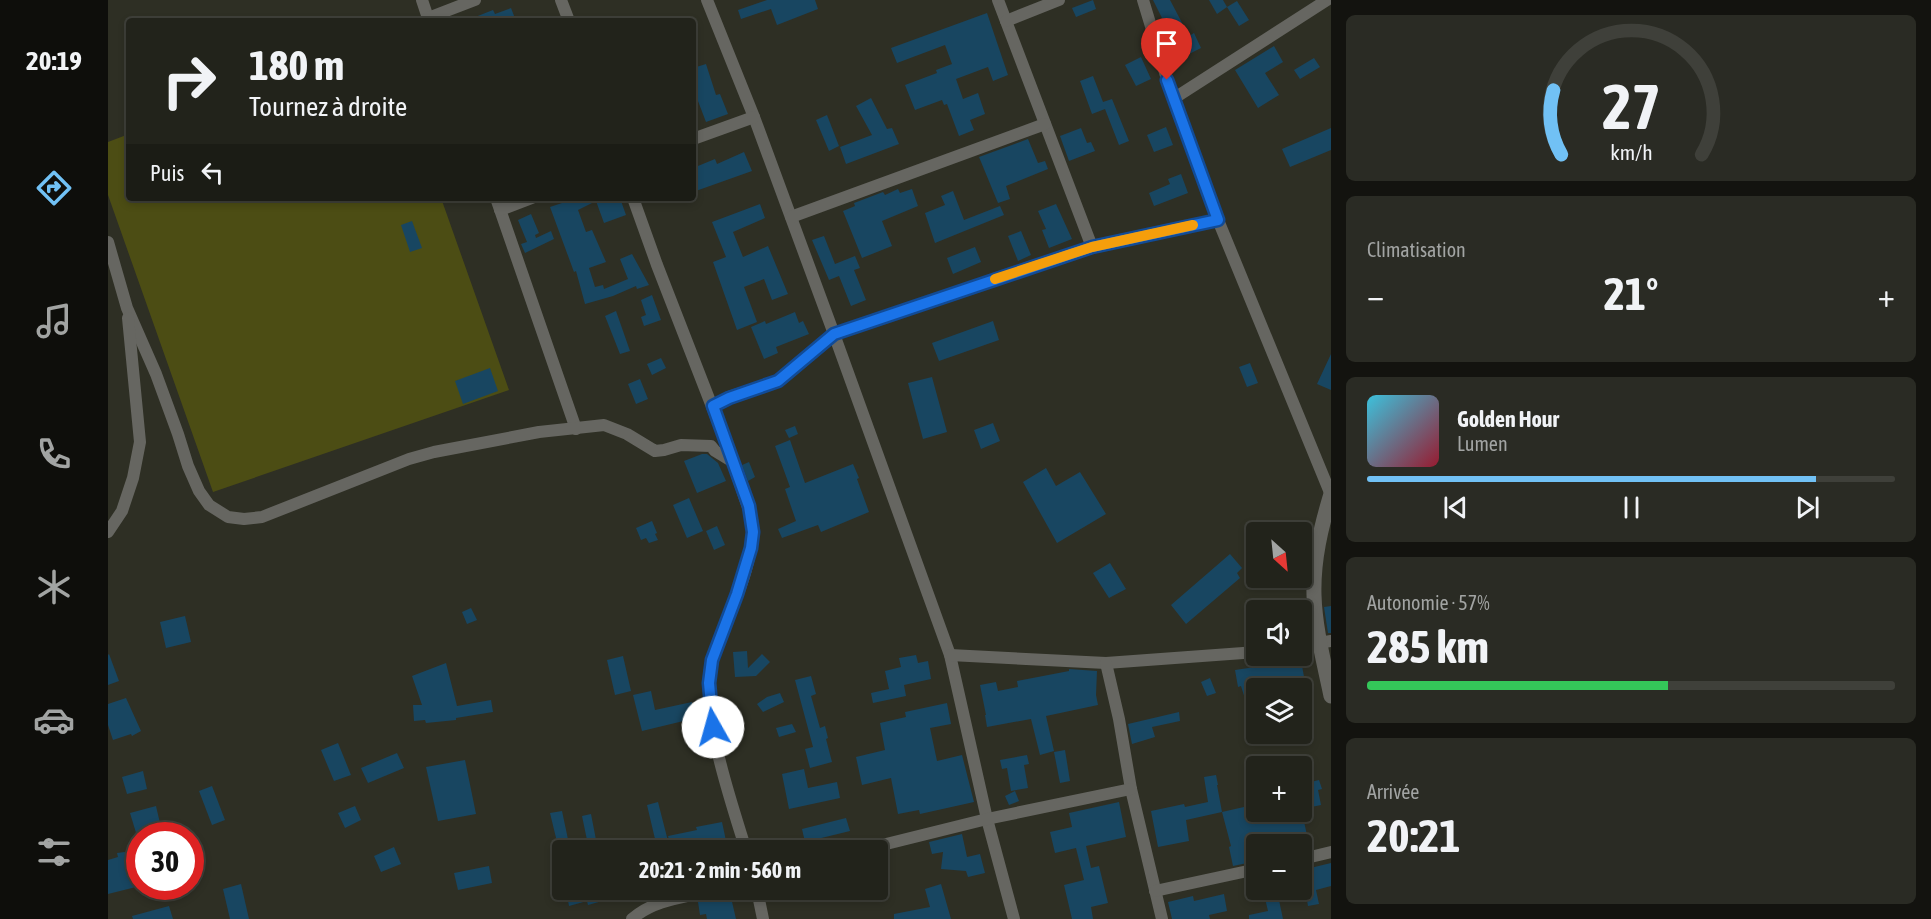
<!DOCTYPE html>
<html lang="fr">
<meta charset="utf-8">
<style>
body{margin:0;font-family:"Asap Condensed",sans-serif;background:#2a2b24;color:#f1f3f6;height:100vh;display:flex;flex-direction:column;font-size:22px;white-space:nowrap}
*{box-sizing:border-box;margin:0}
p{font-size:20px;color:#a2a4a3}
.icon{flex:none;width:33px;height:33px;fill:none;stroke:currentColor;stroke-width:2;stroke-linecap:round;stroke-linejoin:round}
.map{position:relative;flex:1;overflow:hidden}
.sheet{display:flex;flex-direction:column;gap:15px;padding:15px;background:#13130f;width:600px}
.sheet>*{flex:none}
.hud{position:absolute;left:18px;top:18px;width:570px;height:183px;border-radius:6px;box-shadow:0 3px 9px #0003,0 0 0 2px #3f403a;background:#22231b;color:#f1f3f6;overflow:hidden}
.needle{width:39px;rotate:153deg}
.buttons{position:absolute;left:1138px;top:522px;display:grid;gap:12px}
.buttons a{display:grid;place-items:center;width:66px;height:66px;border-radius:6px;background:#22231b;box-shadow:0 3px 9px #0003,0 0 0 2px #3f403a;font-size:30px}
.speed{position:absolute;left:18px;top:822px;display:flex;gap:12px;font-size:30px;font-weight:700;text-align:center}
.speed>*{display:grid;place-content:center;width:78px;height:78px;border-radius:50%;background:#22231b;box-shadow:0 3px 9px #0003,0 0 0 2px #3f403a;line-height:1}
.speed .limit{border:9px solid #d22;background:#fff;color:#111}
.pin{position:absolute;display:grid;place-items:center;width:51px;height:51px;color:#fff;margin:-62px -26px;border-radius:50% 50% 50% 0;rotate:-45deg;box-shadow:0 0 6px #0007}
.pin .icon{rotate:45deg}
.me{position:absolute;width:66px;margin:-33px;rotate:353deg;stroke-linejoin:round;filter:drop-shadow(0 0 4px #0008)}
.turn{display:flex;align-items:center;gap:21px;height:126px;padding:0 24px;font-size:27px}
.turn .icon{width:78px;height:78px;stroke-width:2.5}
.turn b{display:block;font-size:42px;line-height:51px}
.then{display:flex;align-items:center;height:57px;padding:0 24px;background:#0003;gap:12px;font-size:22px}
.big{font-size:45px;font-weight:700;line-height:1.1}
.sheet .card{flex:1;display:flex;flex-direction:column;justify-content:center;gap:9px;min-width:0;padding:0 21px;border-radius:9px;background:#2a2b24}
.sheet .dial{align-items:center;gap:0}
.dial svg{height:156px;overflow:visible;fill:none;stroke:#3f403a;stroke-width:7;stroke-linecap:round;text-anchor:middle}
.dial text{fill:#f1f3f6;stroke:none}
.song{display:flex;align-items:center;gap:18px}
.cover{width:72px;height:72px;border-radius:9px;background:linear-gradient(135deg,hsl(190 70% 55%),hsl(350 70% 35%))}
.played{height:6px;border-radius:3px;background:linear-gradient(90deg,#71c1f5 85%,#3f403a 85%)}
.keys{display:flex;justify-content:space-around;direction:ltr}
.heat{display:flex;justify-content:space-between;align-items:center;font-size:33px;direction:ltr}
.charge{height:9px;border-radius:4px;background:linear-gradient(90deg,#34c759 57%,#3f403a 0)}
.trip{position:absolute;left:444px;top:840px;width:336px;height:60px;border-radius:6px;background:#22231b;box-shadow:0 3px 9px #0003,0 0 0 2px #3f403a;font-weight:700;line-height:60px;text-align:center}
main{display:flex;flex:1;min-height:0}
.tabs{display:flex;flex-direction:column;width:108px;justify-content:space-around;align-items:center;background:#0e0e0b;color:#a2a4a3}
.tabs .icon{width:42px;height:42px}
.tabs .on{color:#71c1f5}
.tabs b{font-size:27px;color:#f1f3f6}
.map>svg:first-child{display:block}
</style>
<main>
<nav class="tabs">
<b>20:19</b>
<svg class="icon on" aria-label="directions" viewBox="0 0 24 24"><path d="M12 3l9 9-9 9-9-9zM9 14v-3h6M13 9l2 2-2 2"/></svg>
<svg class="icon" aria-label="music" viewBox="0 0 24 24"><path d="M9 18V5l10-2v13"/><circle cx="6" cy="18" r="3"/><circle cx="16" cy="16" r="3"/></svg>
<svg class="icon" aria-label="phone" viewBox="0 0 24 24"><path d="M5 4h4l2 5-3 2q2 4 5 5l2-3 5 2v4C11 20 4 13 5 4z"/></svg>
<svg class="icon" aria-label="climate" viewBox="0 0 24 24"><path d="M12 3v18M4 7l16 10M4 17L20 7"/></svg>
<svg class="icon" aria-label="car" viewBox="0 0 24 24"><path d="M5 17H2v-5l4-1 3-4h7l3 4 3 1v5h-3M9 17h6M6 11h13"/><circle cx="7" cy="17" r="2"/><circle cx="17" cy="17" r="2"/></svg>
<svg class="icon" aria-label="filters" viewBox="0 0 24 24"><path d="M4 7h16M4 17h16"/><circle cx="9" cy="7" r="2"/><circle cx="15" cy="17" r="2"/></svg>
</nav>
<div class="map">
<svg width="1223" height="919" viewBox="0 0 1223 919">
<rect width="100%" height="100%" fill="#2e2f24"/>
<!-- pitch -->
<path fill="#4c4d14" d="M21,134V198H333L401,390L105,492L0,195V142Z"/>
<!-- building -->
<g fill="#184661">
<path d="M659,0H707L710,9L669,25L663,9L633,19L630,10Z"/>
<path d="M985,0L988,9L968,17L964,8Z"/>
<path d="M1045,0H1062L1081,36L1086,33L1093,48L1077,56L1067,36L1064,38Z"/>
<path d="M1101,0H1115L1119,7L1109,14Z"/>
<path d="M1129,1L1141,20L1131,26L1119,7Z"/>
<path d="M403,8L408,21H357L385,10L387,14Z"/>
<path d="M879,13L900,75L885,81L880,67L848,79L855,99L870,93L877,114L862,120L866,130L851,136L839,104L836,105L834,100L807,110L797,85L829,73L828,70L844,64L837,45L789,63L783,48Z"/>
<path d="M1166,46L1175,62L1157,73L1171,95L1150,108L1127,70Z"/>
<path d="M1033,57L1043,79L1028,86L1017,65Z"/>
<path d="M1206,58L1212,67L1192,79L1186,70Z"/>
<path d="M598,64L608,95L612,94L620,114L598,122L585,88V68Z"/>
<path d="M985,76L995,102L1004,99L1021,141L1011,145L997,109L984,114L972,81Z"/>
<path d="M763,98L779,129L784,128L791,144L738,164L732,147L764,135L748,106Z"/>
<path d="M719,115L731,146L721,151L708,120Z"/>
<path d="M1058,127L1065,145L1046,152L1039,135Z"/>
<path d="M973,128L979,143L983,142L987,151L961,161L952,136Z"/>
<path d="M1223,128V150L1182,167L1174,149Z"/>
<path d="M920,139L930,163L937,161L940,169L898,186L902,199L890,203L871,157Z"/>
<path d="M636,152L644,171L585,192V168L607,159L609,164Z"/>
<path d="M1073,174L1080,193L1046,206L1041,193L1062,184L1060,179Z"/>
<path d="M790,189L792,193L804,189L810,206L774,221L784,246L754,258L735,211L747,206L746,203L775,192L777,195Z"/>
<path d="M845,191L856,220L892,206L896,215L827,243L817,213L837,205L833,196Z"/>
<path d="M456,198H512L518,215L496,223L488,201L470,210L478,232L484,230L498,262L481,268L487,287L495,285L496,289L520,279L512,259L524,254L541,285L529,289L528,286L505,296L477,304L468,271L466,272L442,207L457,202Z"/>
<path d="M652,204L657,218L625,232L635,257L660,246L680,294L664,300L656,279L636,287L649,322L629,330L605,262L618,257L604,222Z"/>
<path d="M948,204L964,239L941,248L934,230L938,229L930,211Z"/>
<path d="M423,214L431,233L427,235L428,238L443,231L446,239L417,253L413,244L419,242L410,220Z"/>
<path d="M304,221L314,248L302,252L293,225Z"/>
<path d="M913,231L923,255L910,261L900,236Z"/>
<path d="M716,236L727,264L747,256L752,268L746,270L758,300L743,306L731,276L721,280L704,240Z"/>
<path d="M867,247L873,262L845,274L839,258Z"/>
<path d="M544,295L553,320L536,326L533,317L538,315L533,300Z"/>
<path d="M508,311L522,351L512,354L497,316Z"/>
<path d="M687,312L691,323L695,321L701,334L668,347L670,353L656,359L643,327L657,321L658,324Z"/>
<path d="M885,321L891,340L831,361L824,343Z"/>
<path d="M1223,354V390L1209,384Z"/>
<path d="M553,358L558,368L544,375L539,364Z"/>
<path d="M1142,363L1150,383L1139,387L1131,367Z"/>
<path d="M382,368L390,391L355,404L347,381Z"/>
<path d="M824,377L839,432L815,439L800,383Z"/>
<path d="M532,379L540,399L528,404L520,384Z"/>
<path d="M885,423L892,441L873,449L866,430Z"/>
<path d="M687,426L690,434L681,438L677,430Z"/>
<path d="M682,440L697,483L745,464L751,478L749,479L761,512L713,532L710,525L674,538L670,529L688,521L677,489L682,487L667,446Z"/>
<path d="M594,454H599L610,463L618,481L589,493L576,461Z"/>
<path d="M641,462L647,477L640,481L634,465Z"/>
<path d="M938,468L948,486L972,472L998,514L949,543L915,482Z"/>
<path d="M581,498L595,531L579,538L565,505Z"/>
<path d="M544,521L549,533L547,534L550,540L541,543L538,538L533,540L528,528Z"/>
<path d="M609,526L617,545L606,550L598,531Z"/>
<path d="M1122,554L1134,568L1129,573L1132,578L1078,624L1063,605Z"/>
<path d="M1002,563L1018,589L1001,598L985,573Z"/>
<path d="M1223,606V633H1220L1216,607Z"/>
<path d="M363,608L369,620L359,624L354,612Z"/>
<path d="M77,616L83,642L58,648L52,622Z"/>
<path d="M639,651L640,668L654,654L662,662L648,676L627,677L625,652Z"/>
<path d="M1,654L11,681L0,685V655Z"/>
<path d="M808,655L810,663L820,661L823,679L796,685L798,696L765,703L763,693L781,689L777,671L793,667L791,658Z"/>
<path d="M515,656L523,691L507,695L499,660Z"/>
<path d="M1193,660L1198,688H1172L1170,679L1150,682L1152,688H1149V731H1147L1133,686L1130,687L1127,670Z"/>
<path d="M338,663L349,706L383,700L385,712L348,718V720L318,723L317,720L306,721L305,705H314L304,676Z"/>
<path d="M961,669L989,671L988,695L990,705L938,716L946,751L932,755L923,719L879,727L877,715H878L872,685L888,682L890,691L910,687L909,681L961,671Z"/>
<path d="M703,676L708,694L703,696L712,728L717,726L720,738L718,739L724,762L702,768L697,749L705,747L687,680Z"/>
<path d="M1102,678L1108,693L1099,696L1093,682Z"/>
<path d="M543,691L547,710L584,702L588,718L534,731L525,695Z"/>
<path d="M672,693L676,702L655,712L649,704L659,697Z"/>
<path d="M18,698L33,731L24,736L23,734L5,740L0,725V704Z"/>
<path d="M839,703L843,724L822,728L829,761L854,755L866,802L812,814L811,810L790,814L783,778L754,785L748,757L777,750L772,723L798,717L797,712Z"/>
<path d="M1071,712L1072,721L1044,727L1047,737L1024,744L1020,724Z"/>
<path d="M684,724L688,732L671,737L668,728Z"/>
<path d="M230,743L243,775L226,781L213,750Z"/>
<path d="M957,750L962,781L952,783L946,752Z"/>
<path d="M289,753L296,768L260,783L253,768Z"/>
<path d="M919,755L921,764L916,765L920,788L903,791L899,768L894,769L892,760Z"/>
<path d="M357,760L368,814L330,821L318,767Z"/>
<path d="M696,769L700,788L729,782L732,798L681,809L674,774Z"/>
<path d="M35,771L39,789L19,794L14,777Z"/>
<path d="M1108,775L1110,785H1109L1114,812L1078,820L1081,841L1050,847L1043,811L1076,804L1077,807L1100,802L1096,777Z"/>
<path d="M1211,780L1214,789L1210,790L1213,805L1194,809V784Z"/>
<path d="M104,786L117,820L104,825L91,791Z"/>
<path d="M907,791L911,801L901,805L897,796Z"/>
<path d="M550,802L561,845L537,850H513V847L547,839L539,805Z"/>
<path d="M1011,802L1018,837L978,846L983,868L991,866L1000,903L983,907L985,919H964L956,885L976,880L968,848L947,853L942,832L964,827L961,813Z"/>
<path d="M1149,804V812H1194L1200,840L1182,844H1149V861L1125,866L1121,847L1123,846L1114,812Z"/>
<path d="M48,806L55,836H29L22,813Z"/>
<path d="M247,806L253,820L237,828L230,813Z"/>
<path d="M454,811L461,844L479,840L474,816L483,814L490,850H449V842L442,813Z"/>
<path d="M738,818L742,831L697,842L694,829Z"/>
<path d="M614,822L620,850H564L560,836L589,830L588,827Z"/>
<path d="M854,834L859,857L872,854L877,873L860,877L858,871L833,869L835,852L824,854L821,842Z"/>
<path d="M286,847L293,864L273,872L266,856Z"/>
<path d="M32,850V886L0,894V860L10,857L9,853Z"/>
<path d="M1223,863V886L1208,890L1211,904L1200,906L1198,894L1171,900L1175,919H1141V915L1160,911L1155,890H1196L1194,870Z"/>
<path d="M381,866L384,883L350,890L346,873Z"/>
<path d="M133,884L141,919H122L115,889Z"/>
<path d="M833,884L843,919H786V914L822,907L817,889Z"/>
<path d="M458,890H503L505,898L480,905L479,901L461,906Z"/>
<path d="M622,893L628,919H599L598,914L592,915L590,902Z"/>
<path d="M1116,894L1119,911L1101,915L1102,919H1064L1060,902L1085,896L1086,901Z"/>
<path d="M61,906L65,919H25L24,916Z"/>
</g>
<g fill="none" stroke-linecap="round" stroke-linejoin="round">
<!-- minor -->
<g stroke="#666661" stroke-width="12">
<path d="M314,0L321,21"/>
<path d="M453,0L461,21"/>
<path d="M599,0L646,117L726,334L842,655L879,819L906,919"/>
<path d="M890,0L984,247"/>
<path d="M1035,0L1065,99L1110,220L1223,495"/>
<path d="M320,18L367,0"/>
<path d="M898,21L951,0"/>
<path d="M1065,99L1219,0"/>
<path d="M585,139L646,117"/>
<path d="M388,198L468,429"/>
<path d="M525,198L549,265L617,440L644,519C648,554 629,597 616,629C611,640 606,651 603,663C592,713 623,801 638,850"/>
<path d="M392,210L424,198"/>
<path d="M683,217L937,124"/>
<path d="M0,242L19,308L48,374L70,434L80,466L91,491L101,505L120,517L136,519L154,517L301,459L326,452L431,432L487,426L496,425L519,434L547,451L556,450L573,445L603,446L607,451L625,462"/>
<path d="M605,406L621,397L670,381L726,334L984,247L1110,220"/>
<path d="M0,532L14,511L25,478L32,442L20,318"/>
<path d="M1194,646L1223,641"/>
<path d="M842,655L998,663L1149,652"/>
<path d="M998,663L1011,719L1023,789L1054,919"/>
<path d="M754,850L879,819L1023,789"/>
<path d="M1194,859L1223,852"/>
<path d="M649,890L655,919"/>
<path d="M1047,891L1149,869"/>
<path d="M524,919C546,899 579,897 607,890"/>
</g>
<!-- tertiary -->
<path stroke="#666661" stroke-width="15" d="M1223,494C1213,527 1205,560 1206,595C1207,629 1216,662 1223,696"/>
</g>
<g fill="none" stroke-linecap="round" stroke-linejoin="round">
<!-- route casing -->
<g stroke="#114b97" stroke-width="15">
<path id="route" d="M605,727L601,683L604,660L629,594L643,548L645,532L641,506L605,406L621,398L670,381L726,334L984,247L1110,220L1059,80"/>
</g>
<!-- route -->
<use href="#route" stroke="#1a73e8" stroke-width="10"/>
<!-- slow -->
<path stroke="#f59e0b" stroke-width="10" d="M887,279L984,247L1085,225"/>
</g>
</svg>
<div class="buttons">
<a><svg class="needle" viewBox="-14 -14 28 28"><path d="M0-13l5 13h-10z" fill="#e53935"/><path d="M0 13l5-13h-10z" fill="#a2a4a3"/></svg></a>
<a><svg class="icon" aria-label="sound" viewBox="0 0 24 24"><path d="M4 9h4l5-4v14l-5-4H4zM17 9q2 3 0 6"/></svg></a>
<a><svg class="icon" aria-label="layers" viewBox="0 0 24 24"><path d="M12 4l9 5-9 5-9-5zM3 14l9 5 9-5"/></svg></a>
<a>+</a>
<a>−</a>
</div>
<div class="speed"><div class="limit">30</div></div>
<div class="pin" style="left:1059px;top:80px;background:#d93025"><svg class="icon" aria-label="arrive" viewBox="0 0 24 24"><path d="M6 21V4h12l-3 4 3 4H6"/></svg></div>
<svg class="me" style="left:605px;top:727px" viewBox="-20 -20 40 40"><circle r="19" fill="#fff"/><path d="M0-13L10 11 0 6-10 11z" fill="#1a73e8"/></svg>
<div class="trip">20:21 · 2 min · 560 m</div>
<div class="hud">
<div class="turn"><svg class="icon" aria-label="right" viewBox="0 0 24 24"><path d="M7 20v-9h11M14 6l5 5-5 5"/></svg><div><b>180 m</b>Tournez à droite</div></div>
<div class="then">Puis<svg class="icon" aria-label="left" viewBox="0 0 24 24"><path d="M17 20v-9H6M10 6l-5 5 5 5"/></svg></div>
</div>
</div>
<section class="sheet">
<div class="card dial"><svg viewBox="0 0 100 80">
<path d="M14 69A42 42 0 1 1 86 69"/>
<path d="M14 69A42 42 0 0 1 10 36" stroke="#71c1f5"/>
<text x="50" y="56" font-size="32" font-weight="700">27</text>
<text x="50" y="72" font-size="11">km/h</text>
</svg></div>
<div class="card"><p>Climatisation</p>
<div class="heat"><a>−</a><b class="big">21°</b><a>+</a></div>
</div>
<div class="card">
<div class="song"><i class="cover"></i><div><b>Golden Hour</b><p>Lumen</p></div></div>
<div class="played"></div>
<div class="keys"><svg class="icon" aria-label="previous" viewBox="0 0 24 24"><path d="M18 5L8 12l10 7zM5 5v14"/></svg><svg class="icon" aria-label="pause" viewBox="0 0 24 24"><path d="M8 5v14M16 5v14"/></svg><svg class="icon" aria-label="next" viewBox="0 0 24 24"><path d="M6 5l10 7-10 7zM19 5v14"/></svg></div>
</div>
<div class="card"><p>Autonomie · 57%</p><b class="big">285 km</b><div class="charge"></div></div>
<div class="card"><p>Arrivée</p><b class="big">20:21</b></div>
</section>
</main>
